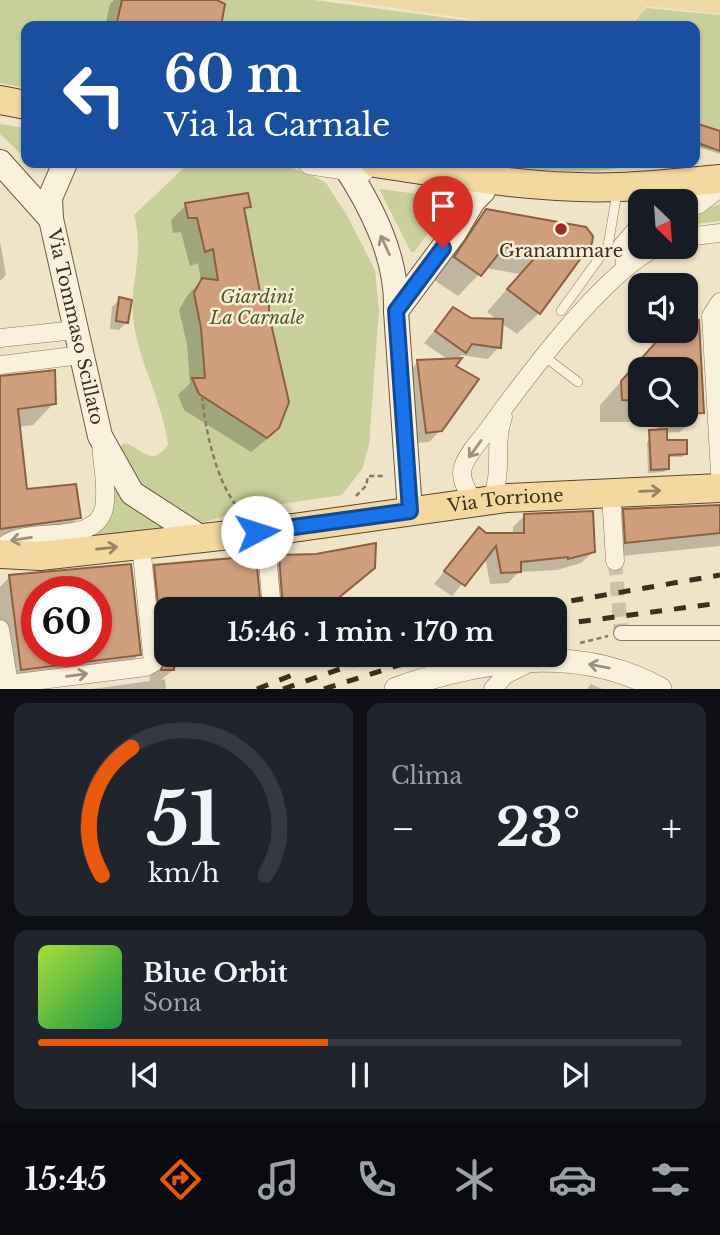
<!DOCTYPE html>
<html lang="it">
<meta charset="utf-8">
<style>
body{margin:0;font-family:"Libre Baskerville",serif;background:#20242c;color:#f1f3f6;height:100vh;display:flex;flex-direction:column;font-size:26px;white-space:nowrap}
*{box-sizing:border-box;margin:0}
p{font-size:23px;color:#9ea1a6}
.icon{flex:none;width:38px;height:38px;fill:none;stroke:currentColor;stroke-width:2;stroke-linecap:round;stroke-linejoin:round}
.map{position:relative;height:689px;overflow:hidden}
.sheet{display:flex;flex-direction:column;gap:14px;padding:14px;background:#0d0f14;flex:1}
.sheet>*{flex:none}
.guide{position:absolute;left:21px;top:21px;width:679px;height:147px;border-radius:14px;box-shadow:0 2px 5px #0004;background:#1a4fa0;color:#fff;overflow:hidden}
.needle{width:46px;rotate:155deg}
.controls{position:absolute;left:628px;top:189px;display:grid;gap:14px}
.controls a{display:grid;place-items:center;width:70px;height:70px;border-radius:14px;background:#171b24;box-shadow:0 2px 5px #0004;font-size:35px}
.speed{position:absolute;left:21px;top:576px;display:flex;gap:14px;font-size:35px;font-weight:700;text-align:center}
.speed>*{display:grid;place-content:center;width:91px;height:91px;border-radius:50%;background:#171b24;box-shadow:0 2px 5px #0004;line-height:1}
.speed .limit{border:10px solid #d22;background:#fff;color:#111}
.pin{position:absolute;display:grid;place-items:center;width:60px;height:60px;color:#fff;margin:-72px -30px;border-radius:50% 50% 50% 0;rotate:-45deg;box-shadow:0 0 7px #0007}
.pin .icon{rotate:45deg}
.me{position:absolute;width:77px;margin:-38px;rotate:85deg;stroke-linejoin:round;filter:drop-shadow(0 0 5px #0008)}
.turn{display:flex;align-items:center;gap:24px;height:147px;padding:0 28px;font-size:32px}
.turn .icon{width:91px;height:91px;stroke-width:2.5}
.turn b{display:block;font-size:49px;line-height:60px}
.big{font-size:52px;font-weight:700;line-height:1.1}
.sheet .widget{flex:1;display:flex;flex-direction:column;justify-content:center;gap:10px;min-width:0;padding:0 24px;border-radius:14px;background:#20242c}
.sheet .dial{align-items:center;gap:0}
.dial svg{height:182px;overflow:visible;fill:none;stroke:#363941;stroke-width:7;stroke-linecap:round;text-anchor:middle}
.dial text{fill:#f1f3f6;stroke:none}
.song{display:flex;align-items:center;gap:21px}
.cover{width:84px;height:84px;border-radius:10px;background:linear-gradient(135deg,hsl(80 70% 55%),hsl(140 70% 35%))}
.played{height:7px;border-radius:4px;background:linear-gradient(90deg,#ea580c 45%,#363941 45%)}
.keys{display:flex;justify-content:space-around;direction:ltr}
.heat{display:flex;justify-content:space-between;align-items:center;font-size:38px;direction:ltr}
.sheet .tiles{flex:1;display:grid;gap:14px;grid-template-columns:1fr 1fr}
.widget:last-child{grid-column:span 2}
.trip{position:absolute;left:154px;top:597px;width:413px;height:70px;border-radius:14px;background:#171b24;box-shadow:0 2px 5px #0004;font-weight:700;line-height:70px;text-align:center}
.dock{display:flex;height:112px;justify-content:space-around;align-items:center;background:#090b0e;color:#9ea1a6}
.dock .icon{width:49px;height:49px}
.dock .active{color:#ea580c}
.dock b{font-size:32px;color:#f1f3f6}
.map>svg:first-child{display:block}
</style>
<div class="map">
<svg width="720" height="689" viewBox="0 0 720 689">
<rect width="100%" height="100%" fill="#f0e4c8"/>
<!-- green -->
<g fill="#c9cf9b">
<path d="M0,0H314L508,26H26V88L0,83Z"/>
<path d="M646,8L720,15V151L699,147L695,149V26H630Z"/>
<path d="M0,124L26,128V159L0,134Z"/>
<path d="M483,163H637C597,178 526,169 483,163Z"/>
<path d="M188,164L288,167L312,175L326,183L348,217L375,270L379,310L369,445L362,469L342,495L254,508L201,523L148,499L117,450L124,443C142,447 150,469 168,445C163,403 140,365 134,324C128,288 145,254 134,215Z"/>
<path d="M379,189L450,198L451,202L414,252H411Z"/>
<path d="M720,204V221L686,225V216Z"/>
<path d="M113,481L169,531L71,544L89,533Z"/>
</g>
<!-- sand -->
<path fill="#ecd9a5" d="M340,0H720V14L647,6L628,26H517Z"/>
<!-- shadow -->
<g fill="#0003" fill-rule="evenodd">
<path d="M114,0H213L223,5L219,26H105L110,4Z"/>
<path d="M697,125L720,133V154L695,146Z"/>
<path d="M186,205L249,206L243,212L259,294L267,316L287,402L272,435L251,452L184,410L178,395L190,383L187,344L179,310L187,296L201,281L198,263L190,266L181,232L173,233L171,220Z"/>
<path d="M487,211L590,242L539,313L517,334L501,323L499,347L488,359L461,355L457,360L441,430L429,442L415,443L407,373L418,362L449,360L424,343L453,309L470,320L499,321L487,312L520,274L485,268L458,296L434,280L465,233Z"/>
<path d="M0,241L6,275L0,281Z"/>
<path d="M120,299L127,322L119,330L110,329L112,307Z"/>
<path d="M686,324L699,349L678,369H640V415H686V375L702,410L680,432L658,433V422H600V405L667,331H686Z"/>
<path d="M0,377L54,403L33,425L18,427L25,491L79,517L57,539L0,547Z"/>
<path d="M650,439L685,441L686,453L682,457H667V469L664,472L648,473L647,442Z"/>
<path d="M720,505V546L611,557L609,526L624,511Z"/>
<path d="M524,516L593,552L581,563L557,570L519,572L508,583L490,584L485,557L452,596L434,584L479,529L485,534H513V527Z"/>
<path d="M279,557L374,567L326,609H269L265,571Z"/>
<path d="M130,566L139,654L124,670L6,684L0,633V587L10,576ZM37,592H96V651H37Z"/>
<path d="M155,567L259,609H166V654H192L161,680L165,679L166,689H92L150,681L141,581Z"/>
<path d="M591,684L602,689H587Z"/>
</g>
<!-- building -->
<g fill="#cf9f7d" stroke="#8d5f41" stroke-width="2" fill-rule="evenodd">
<path d="M122,0H217L225,4L221,26H116Z"/>
<path d="M695,123L720,131V151L695,142Z"/>
<path d="M248,193L251,207L244,208L260,292L269,291V315L289,402L279,428L267,438L199,394L192,378H205L201,328L194,293L202,278L218,280L213,249L205,252L197,218H188L185,203Z"/>
<path d="M486,209L586,227L593,236L592,243L540,314L507,289L540,252L504,247L481,276L454,257Z"/>
<path d="M119,297L132,300L128,323L116,321Z"/>
<path d="M453,307L471,318L503,319L501,348L472,344L466,353L435,331Z"/>
<path d="M699,320L704,413L686,414V369H640V401L622,400L621,381L666,331H686V322Z"/>
<path d="M462,358L456,366L479,379L442,431L426,433L417,360Z"/>
<path d="M55,370L56,404L18,409L27,489L76,484L81,518L0,529V376Z"/>
<path d="M667,429V440H687V454L669,455V469L651,470L649,430Z"/>
<path d="M720,505V533L625,543L623,509Z"/>
<path d="M593,511L595,552L568,559V557L521,562V572L501,573L496,546L465,586L444,571L479,527L486,533H524V514Z"/>
<path d="M376,543L375,568L325,609H283L279,555L316,554Z"/>
<path d="M256,556L261,609H166V652H163L154,565Z"/>
<path d="M131,564L141,655L21,670L9,575ZM37,592H96V651H37Z"/>
<path d="M164,654H189L174,665V670H161Z"/>
</g>
<g fill="none" stroke-linecap="round" stroke-linejoin="round">
<!-- pedestrian-tunnel -->
<path stroke="#ccc0a6" stroke-width="14" stroke-dasharray="14 7" stroke-linecap="butt" d="M615,561L621,633"/>
<!-- service casing -->
<g stroke="#8d765c" stroke-width="10">
<g id="service">
<path d="M561,311L608,246L617,192"/>
<path d="M545,357L578,382"/>
</g>
</g>
<!-- pedestrian casing -->
<g stroke="#8d765c" stroke-width="16">
<path id="pedestrian" d="M621,633H720"/>
</g>
<!-- minor casing -->
<g stroke="#8d765c" stroke-width="19">
<g id="minor">
<path d="M686,209L699,204L720,188"/>
<path d="M686,237L720,233"/>
<path d="M626,268L622,246L640,225"/>
<path d="M720,302L711,316L720,473"/>
<path d="M0,338L75,330"/>
<path d="M0,365L81,355"/>
<path d="M611,493L615,561"/>
<path d="M491,500C504,472 493,446 503,417"/>
<path d="M473,502C468,491 459,479 463,467C467,454 479,442 487,431C524,380 602,274 657,247"/>
<path d="M265,531L272,609"/>
<path d="M0,551C17,521 95,550 104,508C108,489 102,463 101,443"/>
<path d="M0,629L9,684L5,689"/>
<path d="M0,681L9,684L146,667L153,663L141,545"/>
<path d="M493,689L505,675L527,664"/>
</g>
</g>
<!-- tertiary casing -->
<g stroke="#8d765c" stroke-width="24">
<g id="tertiary">
<path d="M310,163L362,171"/>
<path d="M396,689C480,659 578,643 660,689"/>
</g>
</g>
<!-- secondary casing -->
<g stroke="#6f573f" stroke-width="26">
<g id="secondary">
<path id="s1" d="M0,162L51,219L100,436L132,493L200,537"/>
<path d="M343,163C372,207 398,258 396,311"/>
<path d="M51,219L50,198L65,163"/>
<path d="M410,511L396,311L454,233L473,201L483,191"/>
</g>
</g>
<!-- primary casing -->
<g stroke="#5b4430" stroke-width="30">
<g id="primary">
<path d="M0,100L26,105"/>
<path d="M375,163C455,175 537,190 619,187C653,186 686,182 720,179"/>
<path id="s2" d="M0,554L40,556L293,528L507,498L720,488"/>
</g>
</g>
<!-- path -->
<g stroke="#8d765c" stroke-width="2.5" stroke-dasharray="5 3.5" stroke-linecap="butt">
<path d="M202,396C205,430 217,484 239,509L243,511"/>
<path d="M356,496L366,486L368,476H386"/>
<path d="M580,643L608,636"/>
</g>
<!-- service -->
<use href="#service" stroke="#faf1dc" stroke-width="9"/>
<!-- pedestrian -->
<use href="#pedestrian" stroke="#faf1dc" stroke-width="14"/>
<!-- minor -->
<use href="#minor" stroke="#faf1dc" stroke-width="18"/>
<!-- tertiary -->
<use href="#tertiary" stroke="#faf1dc" stroke-width="23"/>
<!-- secondary -->
<use href="#secondary" stroke="#faf1dc" stroke-width="24"/>
<!-- primary -->
<use href="#primary" stroke="#f3d9a0" stroke-width="28"/>
<!-- rail -->
<g stroke="#3d2e20" stroke-width="5" stroke-dasharray="12 12" stroke-linecap="butt">
<path d="M524,609L720,575"/>
<path d="M555,625L720,603"/>
<path d="M257,689L295,674"/>
<path d="M283,689L383,654"/>
<path d="M324,689L434,654"/>
</g>
</g>
<!-- one-way arrows -->
<defs><path id="oneway-shaft" d="M-6 0H5M1.5-3L5.5 0L1.5 3" fill="none" stroke-width="1.6" stroke-linecap="round" stroke-linejoin="round" transform="scale(1.75)"/></defs>
<g stroke="#9c907e">
<use href="#oneway-shaft" transform="translate(385 245) rotate(-115)"/>
<use href="#oneway-shaft" transform="translate(475 449) rotate(126)"/>
<use href="#oneway-shaft" transform="translate(21 539) rotate(171)"/>
<use href="#oneway-shaft" transform="translate(599 666) rotate(-169)"/>
<use href="#oneway-shaft" transform="translate(77 675) rotate(-7)"/>
</g>
<g stroke="#988460">
<use href="#oneway-shaft" transform="translate(650 491) rotate(-2)"/>
<use href="#oneway-shaft" transform="translate(107 548) rotate(-6)"/>
</g>
<g fill="none" stroke-linecap="round" stroke-linejoin="round">
<!-- route casing -->
<g stroke="#114b97" stroke-width="18">
<path id="route" d="M257,532L410,511L396,311L443,248"/>
</g>
<!-- route -->
<use href="#route" stroke="#1a73e8" stroke-width="12"/>
</g>
<!-- markers -->
<circle fill="#9e2a2b" stroke="#f7eed8" stroke-width="2.5" cx="561" cy="229" r="7"/>
<g text-anchor="middle" dominant-baseline="central" stroke-width="5" stroke-linejoin="round" paint-order="stroke">
<!-- poi labels -->
<g font-size="18" fill="#3d2e20" stroke="#f7eed8">
<text x="561" y="251">Granammare</text>
</g>
<!-- park labels -->
<g font-size="18" font-style="italic" fill="#4d5a26" stroke="#f7eed8">
<text x="257" y="297">Giardini<tspan x="257" dy="21">La Carnale</tspan></text>
</g>
<!-- street labels -->
<g font-size="18" fill="#3d2e20" stroke="#f7eed8">
<text stroke="none"><textPath href="#s1" startOffset="187">Via Tommaso Scillato</textPath></text>
<text stroke="none"><textPath href="#s2" startOffset="509">Via Torrione</textPath></text>
</g>
</g>
</svg>
<div class="controls">
<a><svg class="needle" viewBox="-14 -14 28 28"><path d="M0-13l5 13h-10z" fill="#e53935"/><path d="M0 13l5-13h-10z" fill="#9ea1a6"/></svg></a>
<a><svg class="icon" aria-label="sound" viewBox="0 0 24 24"><path d="M4 9h4l5-4v14l-5-4H4zM17 9q2 3 0 6"/></svg></a>
<a><svg class="icon" aria-label="search" viewBox="0 0 24 24"><circle cx="10" cy="10" r="6"/><path d="M15 15l6 6"/></svg></a>
</div>
<div class="speed"><div class="limit">60</div></div>
<div class="pin" style="left:443px;top:248px;background:#d93025"><svg class="icon" aria-label="arrive" viewBox="0 0 24 24"><path d="M6 21V4h12l-3 4 3 4H6"/></svg></div>
<svg class="me" style="left:257px;top:532px" viewBox="-20 -20 40 40"><circle r="19" fill="#fff"/><path d="M0-13L10 11 0 6-10 11z" fill="#1a73e8"/></svg>
<div class="trip">15:46 · 1 min · 170 m</div>
<div class="guide">
<div class="turn"><svg class="icon" aria-label="left" viewBox="0 0 24 24"><path d="M17 20v-9H6M10 6l-5 5 5 5"/></svg><div><b>60 m</b>Via la Carnale</div></div>
</div>
</div>
<section class="sheet">
<div class="tiles">
<div class="widget dial"><svg viewBox="0 0 100 80">
<path d="M14 69A42 42 0 1 1 86 69"/>
<path d="M14 69A42 42 0 0 1 27 13" stroke="#ea580c"/>
<text x="50" y="56" font-size="32" font-weight="700">51</text>
<text x="50" y="72" font-size="11">km/h</text>
</svg></div>
<div class="widget"><p>Clima</p>
<div class="heat"><a>−</a><b class="big">23°</b><a>+</a></div>
</div>
<div class="widget">
<div class="song"><i class="cover"></i><div><b>Blue Orbit</b><p>Sona</p></div></div>
<div class="played"></div>
<div class="keys"><svg class="icon" aria-label="previous" viewBox="0 0 24 24"><path d="M18 5L8 12l10 7zM5 5v14"/></svg><svg class="icon" aria-label="pause" viewBox="0 0 24 24"><path d="M8 5v14M16 5v14"/></svg><svg class="icon" aria-label="next" viewBox="0 0 24 24"><path d="M6 5l10 7-10 7zM19 5v14"/></svg></div>
</div>
</div>
</section>
<nav class="dock">
<b>15:45</b>
<svg class="icon active" aria-label="directions" viewBox="0 0 24 24"><path d="M12 3l9 9-9 9-9-9zM9 14v-3h6M13 9l2 2-2 2"/></svg>
<svg class="icon" aria-label="music" viewBox="0 0 24 24"><path d="M9 18V5l10-2v13"/><circle cx="6" cy="18" r="3"/><circle cx="16" cy="16" r="3"/></svg>
<svg class="icon" aria-label="phone" viewBox="0 0 24 24"><path d="M5 4h4l2 5-3 2q2 4 5 5l2-3 5 2v4C11 20 4 13 5 4z"/></svg>
<svg class="icon" aria-label="climate" viewBox="0 0 24 24"><path d="M12 3v18M4 7l16 10M4 17L20 7"/></svg>
<svg class="icon" aria-label="car" viewBox="0 0 24 24"><path d="M5 17H2v-5l4-1 3-4h7l3 4 3 1v5h-3M9 17h6M6 11h13"/><circle cx="7" cy="17" r="2"/><circle cx="17" cy="17" r="2"/></svg>
<svg class="icon" aria-label="filters" viewBox="0 0 24 24"><path d="M4 7h16M4 17h16"/><circle cx="9" cy="7" r="2"/><circle cx="15" cy="17" r="2"/></svg>
</nav>
